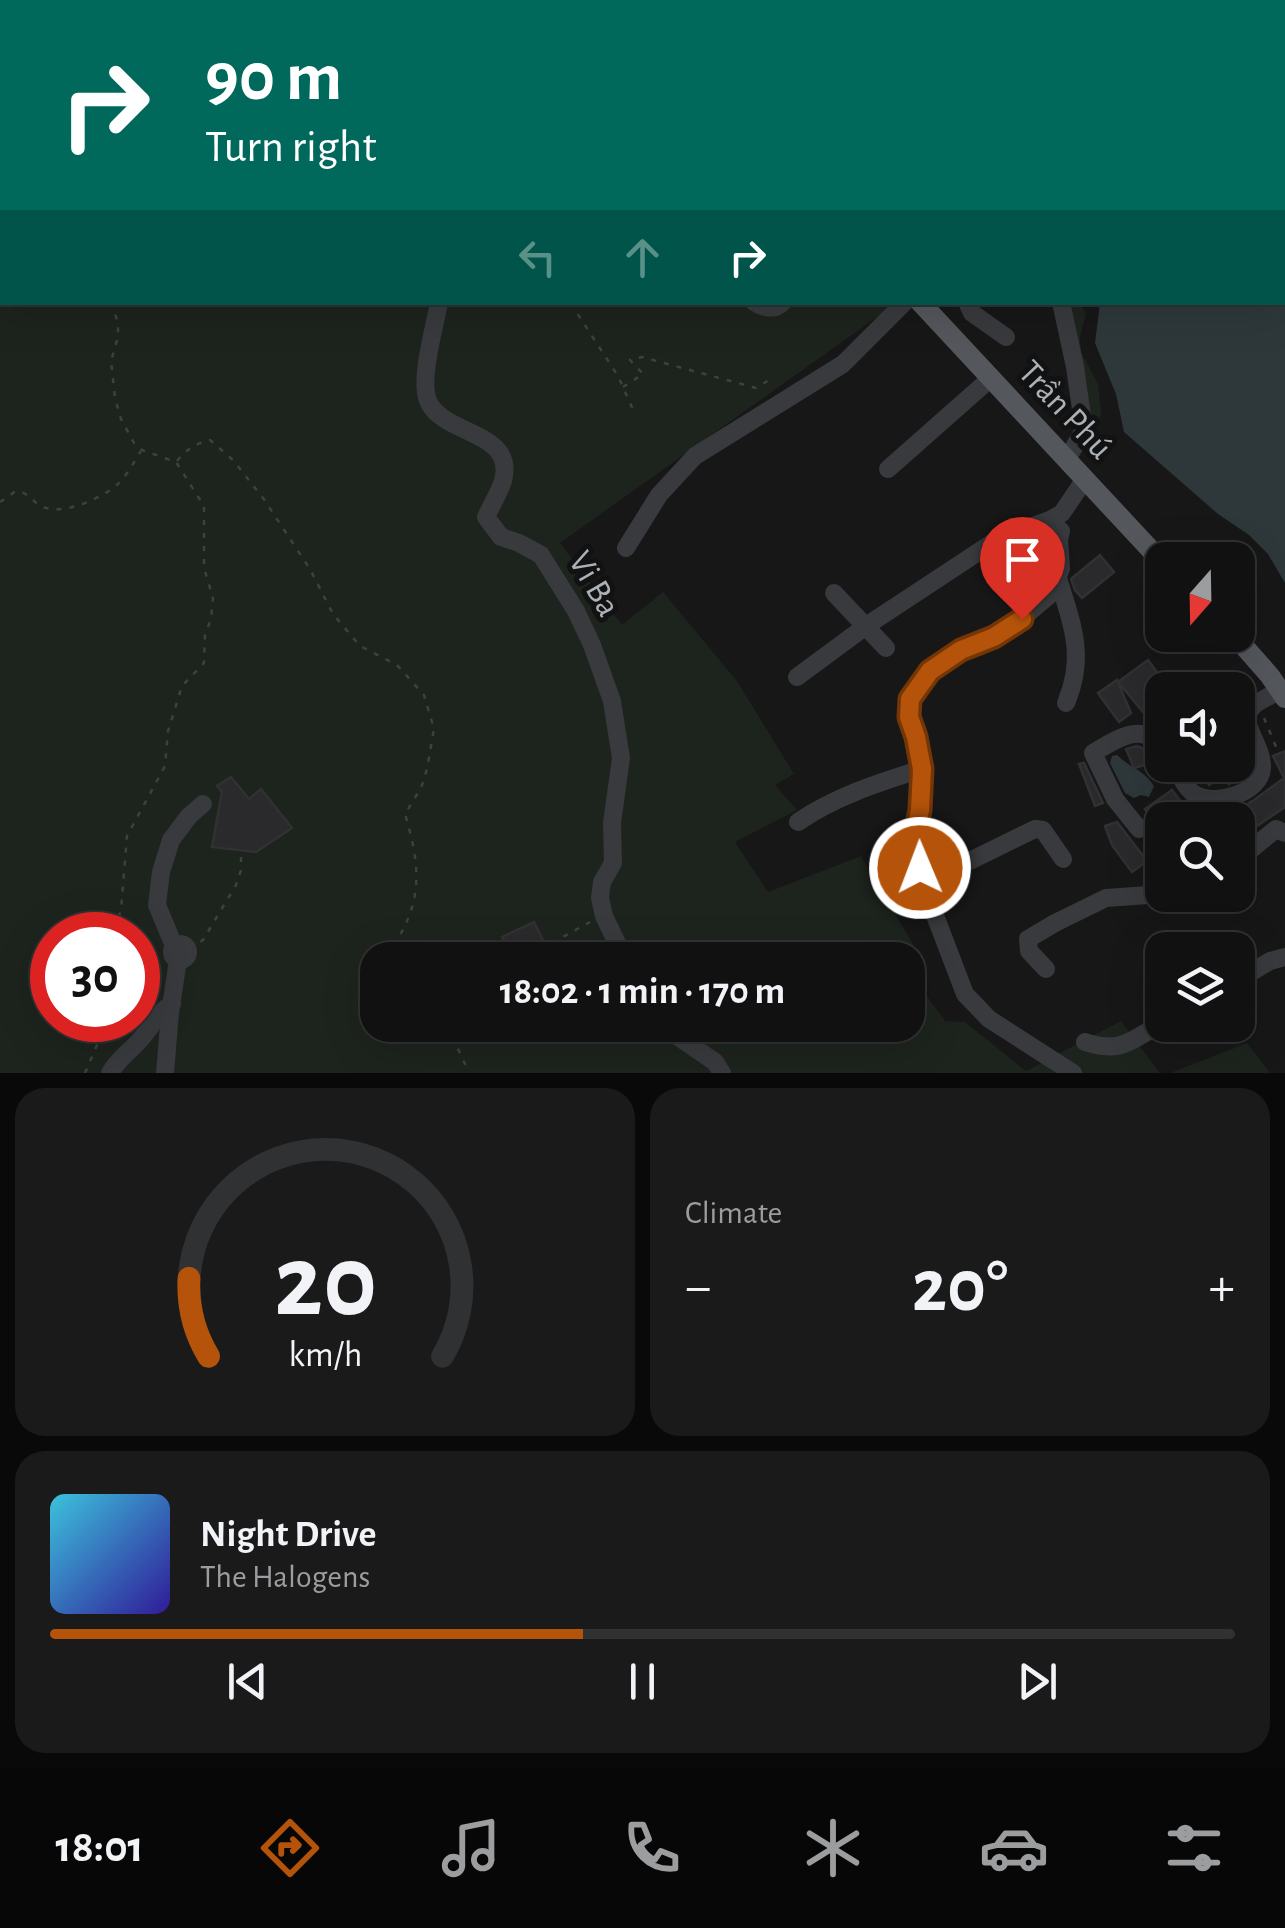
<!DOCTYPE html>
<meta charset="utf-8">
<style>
body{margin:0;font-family:"Alegreya Sans",sans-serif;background:#1a1a1b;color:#f1f3f6;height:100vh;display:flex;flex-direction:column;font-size:38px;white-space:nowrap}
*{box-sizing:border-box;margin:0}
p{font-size:32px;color:#9c9d9f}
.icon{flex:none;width:55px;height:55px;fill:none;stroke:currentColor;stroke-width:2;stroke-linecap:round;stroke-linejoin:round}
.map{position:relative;height:1073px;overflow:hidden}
.sheet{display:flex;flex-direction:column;gap:15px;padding:15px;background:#09090a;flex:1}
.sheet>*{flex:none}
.guide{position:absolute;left:0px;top:0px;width:1285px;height:305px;box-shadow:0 10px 40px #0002,0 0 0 2px #303132;background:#00695c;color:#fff;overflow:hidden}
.needle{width:65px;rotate:200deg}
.tools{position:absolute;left:1145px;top:542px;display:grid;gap:20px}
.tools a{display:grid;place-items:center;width:110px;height:110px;border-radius:20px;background:#111112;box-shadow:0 10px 40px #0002,0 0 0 2px #303132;font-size:50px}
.speed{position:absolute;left:30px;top:912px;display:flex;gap:20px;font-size:50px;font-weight:700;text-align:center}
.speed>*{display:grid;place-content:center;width:130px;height:130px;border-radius:50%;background:#111112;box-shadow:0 10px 40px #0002,0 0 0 2px #303132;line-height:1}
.speed .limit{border:15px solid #d22;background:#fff;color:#111}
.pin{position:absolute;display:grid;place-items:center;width:85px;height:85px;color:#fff;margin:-102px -42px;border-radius:50% 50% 50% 0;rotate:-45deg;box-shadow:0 0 10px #0007}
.pin .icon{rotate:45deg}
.me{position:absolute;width:110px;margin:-55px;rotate:359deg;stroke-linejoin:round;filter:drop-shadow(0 0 8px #0008)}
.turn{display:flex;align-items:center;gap:35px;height:210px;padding:0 40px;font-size:45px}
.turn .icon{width:130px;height:130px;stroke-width:2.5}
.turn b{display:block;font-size:70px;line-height:85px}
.lanes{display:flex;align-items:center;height:95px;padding:0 40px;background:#0003;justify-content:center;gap:50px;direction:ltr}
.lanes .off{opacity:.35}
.big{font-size:75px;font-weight:600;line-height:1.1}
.sheet .widget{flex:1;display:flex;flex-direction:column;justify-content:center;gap:15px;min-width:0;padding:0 35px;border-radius:30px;background:#1a1a1b}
.sheet .dial{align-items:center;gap:0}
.dial svg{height:260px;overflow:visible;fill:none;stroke:#303132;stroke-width:7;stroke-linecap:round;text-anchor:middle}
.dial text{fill:#f1f3f6;stroke:none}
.song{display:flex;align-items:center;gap:30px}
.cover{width:120px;height:120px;border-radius:15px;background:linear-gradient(135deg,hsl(190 70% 55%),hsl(250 70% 35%))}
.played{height:10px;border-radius:5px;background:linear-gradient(90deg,#b45309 45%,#303132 45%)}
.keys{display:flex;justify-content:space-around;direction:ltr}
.heat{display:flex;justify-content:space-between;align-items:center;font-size:55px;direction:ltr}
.sheet .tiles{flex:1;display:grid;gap:15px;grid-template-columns:1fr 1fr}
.widget:last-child{grid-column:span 2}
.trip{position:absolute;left:360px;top:942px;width:565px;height:100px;border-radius:30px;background:#111112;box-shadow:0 10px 40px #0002,0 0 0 2px #303132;font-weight:600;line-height:100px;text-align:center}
.tab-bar{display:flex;height:160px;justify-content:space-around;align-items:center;background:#070707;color:#9c9d9f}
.tab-bar .icon{width:70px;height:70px}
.tab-bar .on{color:#b45309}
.tab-bar b{font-size:45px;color:#f1f3f6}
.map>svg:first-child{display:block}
</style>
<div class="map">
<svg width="1285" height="1073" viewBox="0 0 1285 1073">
<rect width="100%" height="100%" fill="#171718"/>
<!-- green -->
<g fill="#1d231d" fill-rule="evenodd">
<path d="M0,0H382L385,2H2V302H887L891,307L560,543L622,625L663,592L737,681L794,774L775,785L797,810L735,842L768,892L861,856L920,956L908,963V960H378V1025H908V970L945,1021L965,1022L1026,1071L1121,1021L1160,1073H0ZM52,935H138V1020H52Z"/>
<path d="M1069,303H1080L1086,314L1080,337L1081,352L1098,384L1101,412L1097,431L1090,434Z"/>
<path d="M1247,1043L1270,1073H1170Z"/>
</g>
<!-- water -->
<g fill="#2e383b">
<path d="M1034,0H1285V583L1268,554L1249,535L1218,514L1124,432L1116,394L1095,343L1100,303L1282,302V2H1034Z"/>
<path d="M1117,755C1130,768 1144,770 1154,786L1149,797L1141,795L1134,798L1125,793L1110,763L1112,756Z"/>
</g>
<!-- building -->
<g fill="#2a2a2c" stroke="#313134" stroke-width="2.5">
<path d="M1100,555L1114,572L1082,598L1075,590L1071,579Z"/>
<path d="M1148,660L1170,690H1162V730L1154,725L1118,682Z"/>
<path d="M1117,680L1131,713L1119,722L1098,693Z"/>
<path d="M1238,743L1243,745L1248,759L1249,767L1245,775L1229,784L1219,778L1209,785L1207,780L1202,783L1189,765H1238Z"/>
<path d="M1137,746L1147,750L1153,763L1134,768L1126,749Z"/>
<path d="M1285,751V807L1238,839V820H1220L1254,800L1284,778L1273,756Z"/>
<path d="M1084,763L1103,803L1095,806L1079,764Z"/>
<path d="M231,777L249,799L261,789L292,828L256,852L212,847L222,792L217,786Z"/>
<path d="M1172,790L1195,820H1162V833L1145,809Z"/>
<path d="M1117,822L1147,861L1132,872L1112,845L1105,826Z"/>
<path d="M534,922L553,960H513L502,937Z"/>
</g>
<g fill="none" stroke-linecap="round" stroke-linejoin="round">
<!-- path -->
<g stroke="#3e4144" stroke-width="2.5" stroke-dasharray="5 8" stroke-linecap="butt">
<path d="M555,0L556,2"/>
<path d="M635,0V2"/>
<path d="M1029,0V2"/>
<path d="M0,126H2"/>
<path d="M112,302L118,324V337L111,361L115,398L121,419L134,443L142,450L176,462L204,506V568L213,598L211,619L205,635L204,663L182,686L168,731L165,766L127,836L121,910L112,935"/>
<path d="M573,302L577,313L618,376L634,412"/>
<path d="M623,387L643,374L630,360L642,357L756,388L774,377"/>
<path d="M177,461C186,450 196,443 210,440L233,460L263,498L310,569L333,614L360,646L397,665L424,695L434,729L427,769L421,788L405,814C418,858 424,893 400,935L406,948L417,960"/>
<path d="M0,502L16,491C30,493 32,502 43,507C63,515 96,500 112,489C125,480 133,463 141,451"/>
<path d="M1264,718L1279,754"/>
<path d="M552,943L590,922"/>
<path d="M189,948L203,940L236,885L241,870V851"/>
<path d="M447,1025L465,1064L464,1073"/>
<path d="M85,1073L97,1045L101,1020"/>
</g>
<!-- minor -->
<g stroke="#383a3d" stroke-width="18">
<path d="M148,0L149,2"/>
<path d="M847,0L849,2"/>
<path d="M34,2L35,0"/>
<path d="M0,65L2,60"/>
<path d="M439,302C435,327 418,382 429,403C446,436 516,431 503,481C499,493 491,506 486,517L501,537L519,543L541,555L576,611L592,645L612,701L621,758L612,823L613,863L602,882L600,898L604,916L625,960"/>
<path d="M754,302C763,308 775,311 783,302"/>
<path d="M967,302L972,313L1006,337"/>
<path d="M1061,302L1075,367L1084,430L1067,459"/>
<path d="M888,469L991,378"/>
<path d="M626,548L659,495L695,456L843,364L905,302"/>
<path d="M1058,578C1072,624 1086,656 1066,703"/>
<path d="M834,593L886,648"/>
<path d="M797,677L866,626L1001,537L1050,520"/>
<path d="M1175,765C1180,775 1186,791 1198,796C1217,805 1261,793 1262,768C1263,752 1249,733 1245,716L1255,704L1280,690"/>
<path d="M798,822C836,796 878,783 922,769"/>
<path d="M1139,829L1115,799L1093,753C1117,739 1141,721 1162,747"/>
<path d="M1238,860L1276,829L1285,833"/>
<path d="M923,884L1035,829L1043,830L1063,859"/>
<circle cx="180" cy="952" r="8"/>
<path d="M174,946L157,905L161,872L171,840L189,816L203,804"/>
<path d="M1046,969L1029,951L1028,939L1055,923L1106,898L1162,894"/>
<path d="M1238,980L1270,961L1285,957"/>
<path d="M661,1025L715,1062L722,1073"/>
<path d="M1085,1042C1122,1054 1131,1040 1162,1023"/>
<path d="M110,1073C118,1059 128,1053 138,1042C152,1028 154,1015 172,1004"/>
<path d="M165,1073L170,1013L178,960"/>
<path d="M1073,1073L989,1019L965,994L923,884L914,841L921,810L922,769L916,737L909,717L910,699L930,671L961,650L994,637L1021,619L1053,592L1061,568L1059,540L1061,531L1050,520L1062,513L1085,479"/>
</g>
<!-- major -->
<g stroke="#54575c" stroke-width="20">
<path d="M768,0L769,2"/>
<path d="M920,302L1162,562"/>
<path d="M1234,635L1270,676L1285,698"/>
</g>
</g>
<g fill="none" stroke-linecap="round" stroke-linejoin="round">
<!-- route casing -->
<g stroke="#753606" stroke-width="25">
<path id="route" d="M920,868L914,841L920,810L922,769L916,737L909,717L910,699L930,671L961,650L994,637L1022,619"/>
</g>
<!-- route -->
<use href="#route" stroke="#b45309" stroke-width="18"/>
</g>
<g text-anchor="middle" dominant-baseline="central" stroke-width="10" stroke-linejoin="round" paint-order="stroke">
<!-- street labels -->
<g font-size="35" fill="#aab1b7" stroke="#121213">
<text transform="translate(1065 410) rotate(47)">Trần Phú</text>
<text transform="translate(594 584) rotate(60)">Vi Ba</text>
</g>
</g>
</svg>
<div class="tools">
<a><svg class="needle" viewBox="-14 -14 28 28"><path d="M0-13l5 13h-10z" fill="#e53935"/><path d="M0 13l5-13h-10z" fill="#9c9d9f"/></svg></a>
<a><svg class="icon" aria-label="sound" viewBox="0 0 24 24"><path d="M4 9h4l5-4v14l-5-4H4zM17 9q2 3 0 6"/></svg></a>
<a><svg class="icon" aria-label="search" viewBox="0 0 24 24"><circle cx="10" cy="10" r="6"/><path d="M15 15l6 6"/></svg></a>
<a><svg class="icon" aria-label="layers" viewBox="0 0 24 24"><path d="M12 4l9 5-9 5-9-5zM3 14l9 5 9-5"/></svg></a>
</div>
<div class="speed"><div class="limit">30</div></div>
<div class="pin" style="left:1022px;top:619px;background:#d93025"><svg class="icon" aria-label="arrive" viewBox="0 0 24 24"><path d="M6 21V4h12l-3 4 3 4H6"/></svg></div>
<svg class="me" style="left:920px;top:868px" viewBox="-20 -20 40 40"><circle r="17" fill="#b45309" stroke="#fff" stroke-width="3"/><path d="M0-11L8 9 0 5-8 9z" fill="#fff"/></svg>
<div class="trip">18:02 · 1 min · 170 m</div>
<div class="guide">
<div class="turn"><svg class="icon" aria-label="right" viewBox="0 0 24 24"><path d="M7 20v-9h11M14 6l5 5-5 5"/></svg><div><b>90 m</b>Turn right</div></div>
<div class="lanes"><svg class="icon off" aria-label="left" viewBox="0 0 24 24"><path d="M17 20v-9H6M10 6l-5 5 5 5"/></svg><svg class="icon off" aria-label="ahead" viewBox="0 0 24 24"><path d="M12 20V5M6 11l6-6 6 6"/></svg><svg class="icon" aria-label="right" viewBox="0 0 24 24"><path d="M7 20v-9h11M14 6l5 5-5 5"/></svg></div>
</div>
</div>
<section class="sheet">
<div class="tiles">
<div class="widget dial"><svg viewBox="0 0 100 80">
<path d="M14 69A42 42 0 1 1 86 69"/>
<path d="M14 69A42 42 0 0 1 8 45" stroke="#b45309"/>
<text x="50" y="56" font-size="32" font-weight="700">20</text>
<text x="50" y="72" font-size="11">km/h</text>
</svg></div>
<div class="widget"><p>Climate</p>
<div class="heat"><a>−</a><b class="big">20°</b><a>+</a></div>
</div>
<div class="widget">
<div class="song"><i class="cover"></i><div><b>Night Drive</b><p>The Halogens</p></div></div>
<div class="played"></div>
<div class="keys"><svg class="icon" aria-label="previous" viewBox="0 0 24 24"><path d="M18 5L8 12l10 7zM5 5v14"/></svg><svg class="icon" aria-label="pause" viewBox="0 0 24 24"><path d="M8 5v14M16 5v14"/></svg><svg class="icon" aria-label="next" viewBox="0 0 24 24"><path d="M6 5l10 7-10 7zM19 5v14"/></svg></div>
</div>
</div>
</section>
<nav class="tab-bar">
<b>18:01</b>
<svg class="icon on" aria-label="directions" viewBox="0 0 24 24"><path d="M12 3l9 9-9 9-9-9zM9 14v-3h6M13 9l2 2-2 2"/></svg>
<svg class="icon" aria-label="music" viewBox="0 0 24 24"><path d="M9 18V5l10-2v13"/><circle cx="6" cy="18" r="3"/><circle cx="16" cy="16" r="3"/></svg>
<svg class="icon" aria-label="phone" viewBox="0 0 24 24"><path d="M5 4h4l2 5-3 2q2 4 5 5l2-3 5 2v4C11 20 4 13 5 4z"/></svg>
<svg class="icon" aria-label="climate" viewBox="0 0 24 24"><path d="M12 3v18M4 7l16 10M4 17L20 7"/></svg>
<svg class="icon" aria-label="car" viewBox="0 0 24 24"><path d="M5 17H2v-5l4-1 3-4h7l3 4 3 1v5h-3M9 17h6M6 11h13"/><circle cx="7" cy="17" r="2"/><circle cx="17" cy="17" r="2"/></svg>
<svg class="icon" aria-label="filters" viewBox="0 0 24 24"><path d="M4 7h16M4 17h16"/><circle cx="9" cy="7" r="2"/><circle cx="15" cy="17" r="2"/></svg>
</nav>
